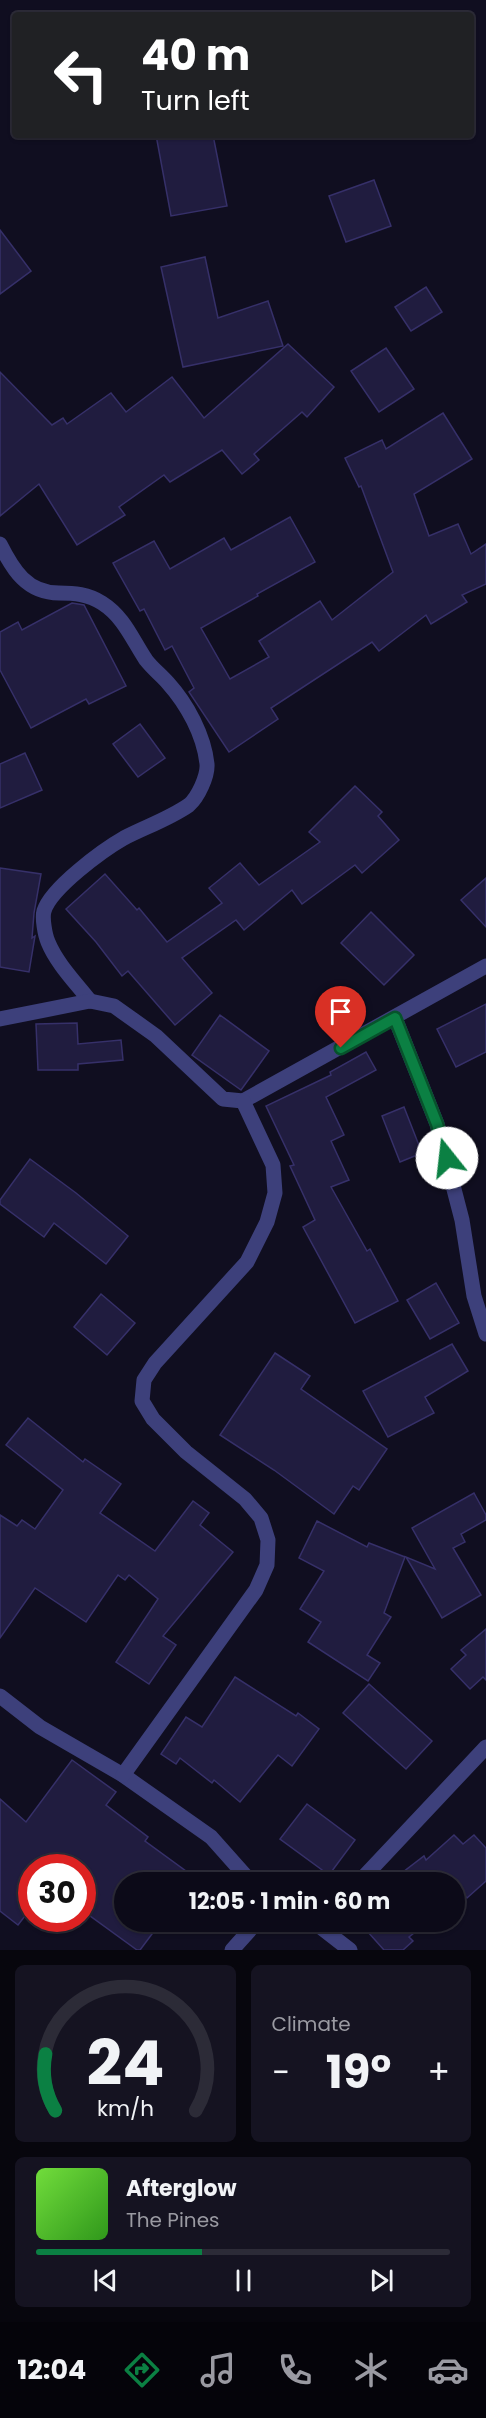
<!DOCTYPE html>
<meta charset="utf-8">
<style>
body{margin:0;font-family:Poppins,sans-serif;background:#151321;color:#f1f3f6;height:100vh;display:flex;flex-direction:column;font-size:22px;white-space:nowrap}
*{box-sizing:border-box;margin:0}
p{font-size:20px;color:#9a9aa2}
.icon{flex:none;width:33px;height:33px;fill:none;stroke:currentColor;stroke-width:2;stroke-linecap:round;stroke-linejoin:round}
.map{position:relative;height:1950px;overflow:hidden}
.sheet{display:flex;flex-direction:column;gap:15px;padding:15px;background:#07060d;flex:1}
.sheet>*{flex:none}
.banner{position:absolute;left:12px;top:12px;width:462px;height:126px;border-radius:6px;box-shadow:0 2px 4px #0004,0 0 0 2px #2c2b37;background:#202124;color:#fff;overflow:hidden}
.speed{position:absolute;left:18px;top:1854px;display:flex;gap:12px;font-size:30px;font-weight:700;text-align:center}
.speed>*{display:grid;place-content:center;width:78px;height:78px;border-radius:50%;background:#0c0a18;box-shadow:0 2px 4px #0004,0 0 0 2px #2c2b37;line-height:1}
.speed .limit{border:9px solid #d22;background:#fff;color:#111}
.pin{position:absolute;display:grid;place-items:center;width:51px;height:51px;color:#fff;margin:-62px -26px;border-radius:50% 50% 50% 0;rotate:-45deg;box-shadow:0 0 6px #0007}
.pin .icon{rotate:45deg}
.me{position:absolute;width:66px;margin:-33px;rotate:344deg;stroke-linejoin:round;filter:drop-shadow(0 0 4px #0008)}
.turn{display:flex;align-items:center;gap:21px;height:126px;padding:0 30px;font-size:27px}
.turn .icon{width:78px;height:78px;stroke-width:2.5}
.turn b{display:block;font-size:42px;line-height:51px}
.big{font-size:45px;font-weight:700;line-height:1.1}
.sheet .card{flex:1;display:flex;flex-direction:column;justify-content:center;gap:9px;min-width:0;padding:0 21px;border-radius:9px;background:#151321}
.sheet .dial{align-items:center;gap:0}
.dial svg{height:156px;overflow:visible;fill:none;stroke:#2c2b37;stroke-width:7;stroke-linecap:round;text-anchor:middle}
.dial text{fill:#f1f3f6;stroke:none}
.song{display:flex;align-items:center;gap:18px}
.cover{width:72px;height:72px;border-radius:9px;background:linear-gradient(135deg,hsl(100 70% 55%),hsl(110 70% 35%))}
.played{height:6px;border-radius:3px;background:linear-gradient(90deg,#0b8043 40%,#2c2b37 40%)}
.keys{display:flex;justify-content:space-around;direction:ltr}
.heat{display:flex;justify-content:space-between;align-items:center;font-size:33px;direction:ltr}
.sheet .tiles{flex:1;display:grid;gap:15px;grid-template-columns:1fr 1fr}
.card:last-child{grid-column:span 2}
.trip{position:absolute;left:114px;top:1872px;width:351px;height:60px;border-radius:30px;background:#0c0a18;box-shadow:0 2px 4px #0004,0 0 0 2px #2c2b37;font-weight:700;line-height:60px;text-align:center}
.dock{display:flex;height:96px;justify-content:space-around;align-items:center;background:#05040a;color:#9a9aa2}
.dock .icon{width:42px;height:42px}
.dock .selected{color:#0b8043}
.dock b{font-size:27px;color:#f1f3f6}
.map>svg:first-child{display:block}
</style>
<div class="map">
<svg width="486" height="1950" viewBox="0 0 486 1950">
<rect width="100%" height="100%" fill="#100e20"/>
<!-- building -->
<g fill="#201c3f" stroke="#363069" stroke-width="1.5">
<path d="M156,135H213L227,206L171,216Z"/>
<path d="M374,180L391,226L346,242L329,196Z"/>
<path d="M0,230L31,271L0,294Z"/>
<path d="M205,257L218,318L268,301L283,346L183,367L161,267Z"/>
<path d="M426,287L442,312L411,331L395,307Z"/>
<path d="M288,344L334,387L307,417L302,412L254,454L259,460L242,474L222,450L170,482L164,475L119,507L125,515L77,545L39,484L0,516V372L52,425L63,418L67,424L111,393L126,412L172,377L204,418Z"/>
<path d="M386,348L414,389L379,412L351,371Z"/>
<path d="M443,413L472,459L414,494L429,536L458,524L471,554L486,544V584L462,595L467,602L431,624L426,615L379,651L372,642L271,708L278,719L229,752L189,692L194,688L172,646L165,650L144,609L140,611L113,563L154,541L170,569L224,538L231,550L290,517L315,562L257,594L258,596L201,628L230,679L269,657L259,641L320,601L332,620L393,572L361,486L359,487L345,458L382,440L386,449Z"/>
<path d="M72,603L84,605L126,686L89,704L86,699L31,728L0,670V632L18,622L22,630Z"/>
<path d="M140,724L165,758L138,777L113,744Z"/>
<path d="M25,753L42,790L0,808V764Z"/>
<path d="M355,786L382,812L378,816L399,840L362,873L355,865L302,904L292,890L244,930L236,920L182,958L212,993L175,1025L128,971L122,976L96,942L66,909L105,874L137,910L139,908L167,942L222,903L209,888L240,863L259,885L320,842L309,832Z"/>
<path d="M0,868L41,874L34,913L32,938L35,936L29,972L0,967Z"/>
<path d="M486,878V927L461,900Z"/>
<path d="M371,912L414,955L384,985L341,943Z"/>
<path d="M486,1004V1052L456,1067L437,1029Z"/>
<path d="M220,1015L269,1051L241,1090L192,1055Z"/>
<path d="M77,1023L78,1044L121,1040L123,1060L78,1064V1070H38L36,1024Z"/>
<path d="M366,1052L376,1070L326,1097L344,1135L331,1141L349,1180L331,1187L367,1251L370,1249L398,1301L355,1323L303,1227L315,1220L290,1166L294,1165L266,1106L331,1075L330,1072Z"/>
<path d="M404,1107L422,1153L400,1162L382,1116Z"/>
<path d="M30,1159L76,1193L128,1236L106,1264L54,1223L44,1237L0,1204V1200Z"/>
<path d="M436,1283L459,1323L430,1339L407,1300Z"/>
<path d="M101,1294L135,1323L107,1355L74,1327Z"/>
<path d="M452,1344L468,1371L425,1397L434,1413L388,1437L363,1391Z"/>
<path d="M275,1353L310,1376L301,1389L387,1449L359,1490L353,1486L334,1514L274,1470L220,1435Z"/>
<path d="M28,1418L83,1462L85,1459L121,1484L100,1513L155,1551L193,1501L209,1513L200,1525L233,1552L163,1636L176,1645L149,1684L116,1662L158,1599L129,1575L125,1580L118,1575L86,1622L35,1588L0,1638V1515L17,1526L22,1520L35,1529L63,1490L6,1445Z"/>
<path d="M474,1493L486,1515V1520L461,1534L465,1542L453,1548L481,1595L442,1618L406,1557L435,1569L412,1528Z"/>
<path d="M317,1521L367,1547L369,1543L405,1557L384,1613L391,1617L367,1655L380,1663L368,1681L308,1642L321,1622L300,1609L324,1571L299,1558Z"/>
<path d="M486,1629V1680L483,1677L470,1689L451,1669L466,1655L461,1650Z"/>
<path d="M235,1677L296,1716L298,1713L319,1729L292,1766L278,1755L240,1802L214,1780L212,1783L180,1758L176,1764L161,1754L186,1717L202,1727Z"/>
<path d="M369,1684L432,1741L406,1769L343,1713Z"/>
<path d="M72,1760L116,1792L106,1805L148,1837L145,1841L201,1882H124V1922H161L140,1950H137L82,1910V1868H32V1907L18,1925L0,1911V1799L26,1822Z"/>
<path d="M307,1804L355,1840L329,1875L280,1839Z"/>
<path d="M454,1835L463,1844L474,1835L486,1848V1881L467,1898L454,1882H390L424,1856L426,1860Z"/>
<path d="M359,1922H428L409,1937L413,1941L403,1950H384Z"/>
</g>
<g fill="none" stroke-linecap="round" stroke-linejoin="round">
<!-- street -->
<g stroke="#3d407b" stroke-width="15">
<path d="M0,544C13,570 27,593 59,593C74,593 88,594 102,603C124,617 132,639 146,660C153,669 161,675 168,683C187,704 204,735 207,764C208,776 198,797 189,805C169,819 145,827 124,838C103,850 51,888 44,911C42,918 45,935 48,942C57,964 76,983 90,1001"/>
<path d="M395,1018L437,1124L462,1220L474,1296L486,1334"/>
<path d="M0,1019L90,1001L114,1006L156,1036L223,1099L243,1101L486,966"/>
<path d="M0,1696L40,1727L123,1775L211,1837L251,1882"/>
<path d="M123,1775L256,1590L267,1565L268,1540L261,1518L245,1499L186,1452L153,1419L142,1401L144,1380L155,1363L247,1262L267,1222L275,1193L273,1165L243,1101"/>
<path d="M359,1882L486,1747"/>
<path d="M314,1922L350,1950"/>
<path d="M232,1950L257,1922"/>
</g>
</g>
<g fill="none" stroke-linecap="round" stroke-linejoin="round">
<!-- route casing -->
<g stroke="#07532c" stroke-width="15">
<path id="route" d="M341,1048L395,1018L437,1124L447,1158"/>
</g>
<!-- route -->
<use href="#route" stroke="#0b8043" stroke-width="10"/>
</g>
</svg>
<div class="speed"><div class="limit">30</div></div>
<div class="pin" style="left:341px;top:1048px;background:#d93025"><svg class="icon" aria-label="arrive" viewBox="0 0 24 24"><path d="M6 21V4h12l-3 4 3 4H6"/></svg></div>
<svg class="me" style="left:447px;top:1158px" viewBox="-20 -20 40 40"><circle r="19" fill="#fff"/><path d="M0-13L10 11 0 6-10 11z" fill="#0b8043"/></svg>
<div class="trip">12:05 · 1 min · 60 m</div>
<div class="banner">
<div class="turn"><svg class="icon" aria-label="left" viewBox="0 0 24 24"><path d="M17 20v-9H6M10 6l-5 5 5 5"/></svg><div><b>40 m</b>Turn left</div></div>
</div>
</div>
<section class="sheet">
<div class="tiles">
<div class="card dial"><svg viewBox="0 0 100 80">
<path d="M14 69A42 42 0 1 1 86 69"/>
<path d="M14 69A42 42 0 0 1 9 40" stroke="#0b8043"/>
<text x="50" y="56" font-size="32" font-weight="700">24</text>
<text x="50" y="72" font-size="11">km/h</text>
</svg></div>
<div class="card"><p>Climate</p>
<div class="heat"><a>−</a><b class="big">19°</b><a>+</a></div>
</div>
<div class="card">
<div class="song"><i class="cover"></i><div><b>Afterglow</b><p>The Pines</p></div></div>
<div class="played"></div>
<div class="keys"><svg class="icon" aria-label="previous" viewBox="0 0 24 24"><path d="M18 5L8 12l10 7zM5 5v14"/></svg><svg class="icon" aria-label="pause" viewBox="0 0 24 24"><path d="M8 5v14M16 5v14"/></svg><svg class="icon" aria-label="next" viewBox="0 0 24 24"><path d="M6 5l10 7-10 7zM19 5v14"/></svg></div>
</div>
</div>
</section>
<nav class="dock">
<b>12:04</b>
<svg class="icon selected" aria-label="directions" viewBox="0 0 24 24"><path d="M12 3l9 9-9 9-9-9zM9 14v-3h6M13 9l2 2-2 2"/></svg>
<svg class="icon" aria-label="music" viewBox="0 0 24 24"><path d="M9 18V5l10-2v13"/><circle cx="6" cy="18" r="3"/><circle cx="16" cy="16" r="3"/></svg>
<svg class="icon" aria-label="phone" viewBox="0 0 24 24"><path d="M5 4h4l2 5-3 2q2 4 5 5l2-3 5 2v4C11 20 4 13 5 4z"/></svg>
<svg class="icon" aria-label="climate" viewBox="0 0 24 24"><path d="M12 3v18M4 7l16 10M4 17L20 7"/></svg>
<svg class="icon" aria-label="car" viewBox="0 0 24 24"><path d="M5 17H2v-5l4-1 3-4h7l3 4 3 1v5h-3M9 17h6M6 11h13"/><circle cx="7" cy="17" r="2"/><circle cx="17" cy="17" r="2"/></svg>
</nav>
